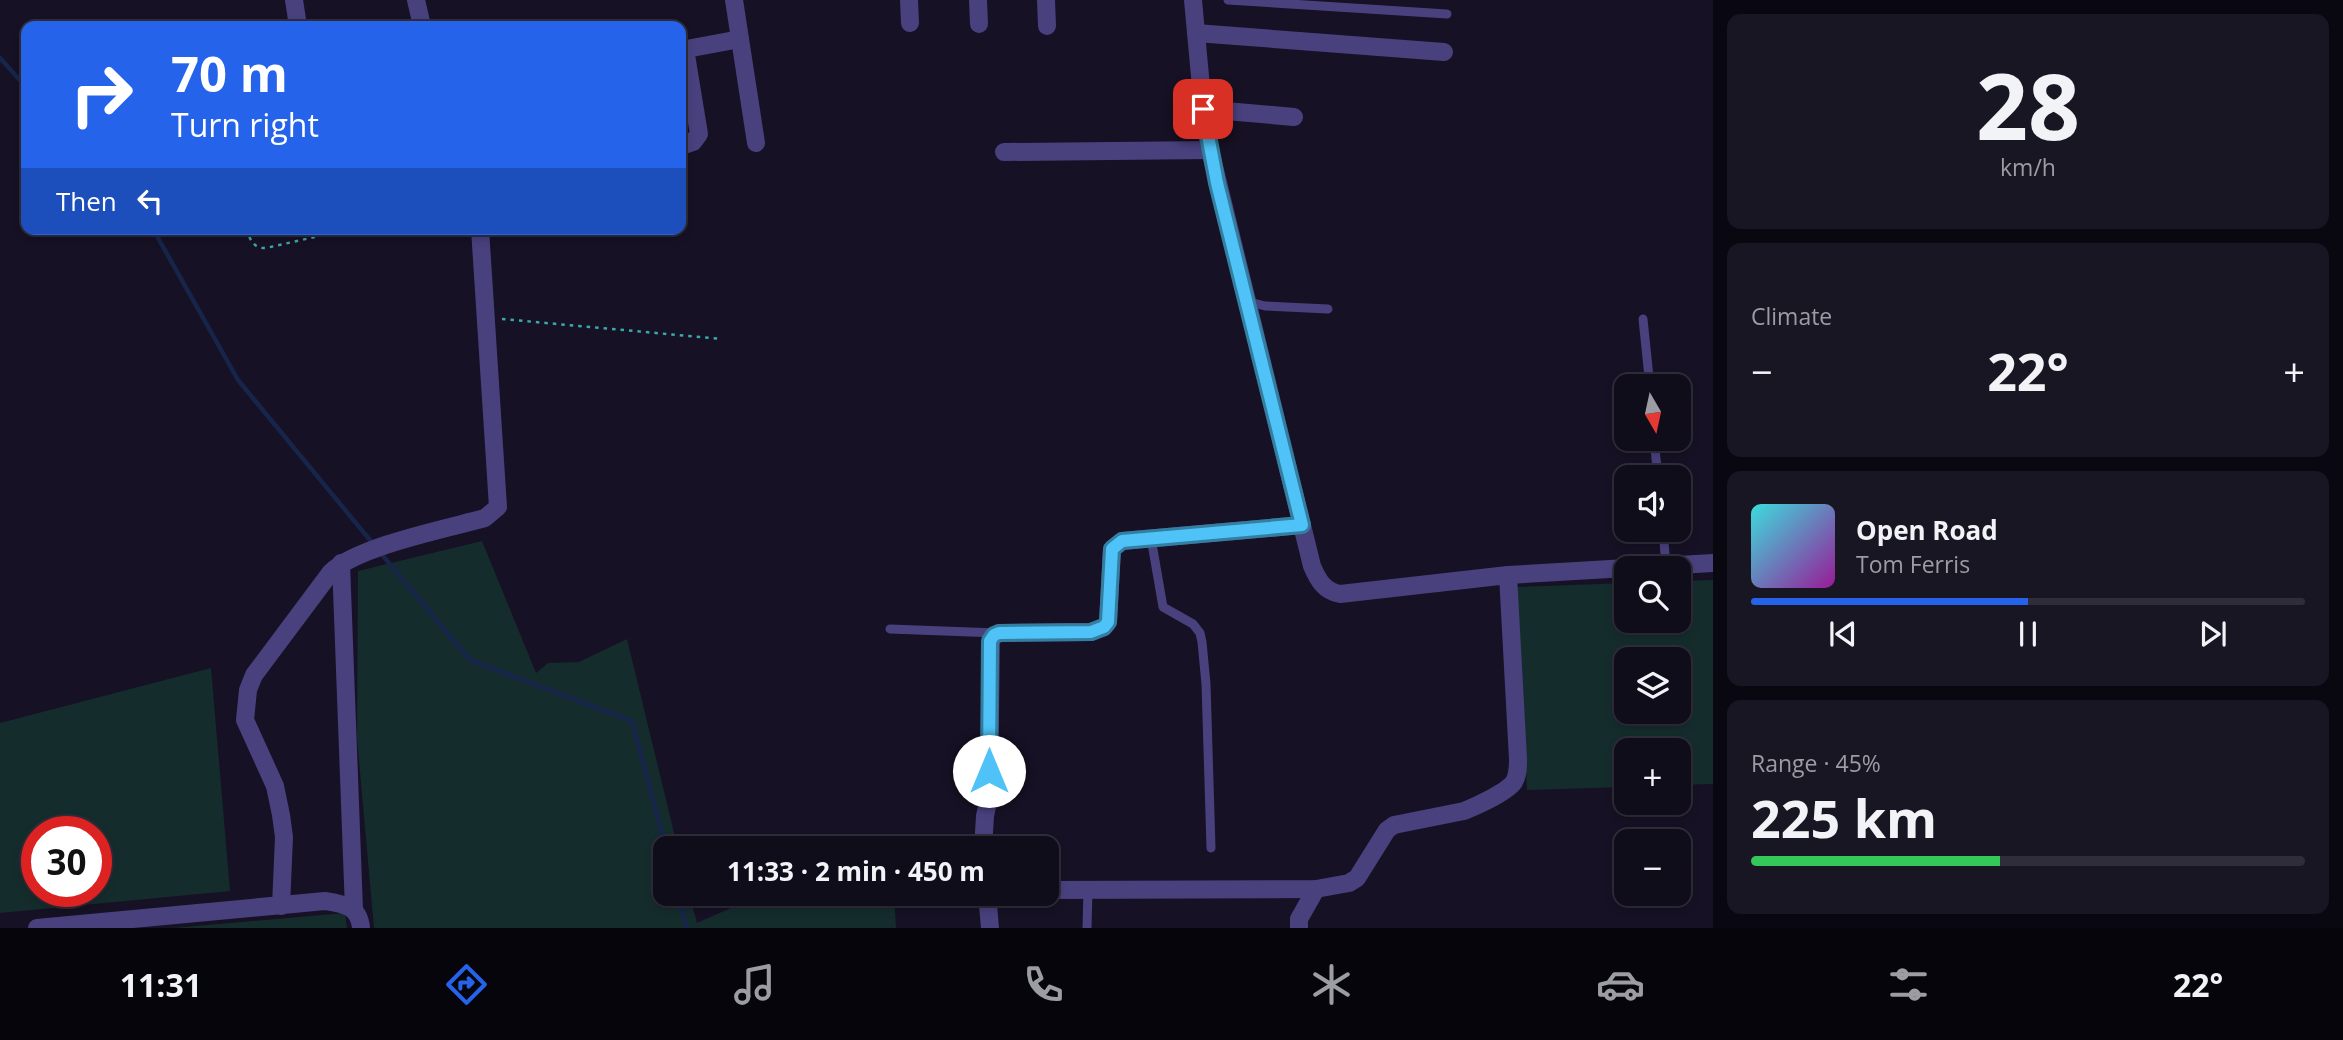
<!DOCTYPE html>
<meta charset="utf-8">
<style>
body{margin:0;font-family:"Open Sans",sans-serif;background:#191624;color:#f1f3f6;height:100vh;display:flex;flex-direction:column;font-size:26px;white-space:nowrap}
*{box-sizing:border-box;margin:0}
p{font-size:23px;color:#9c9ca3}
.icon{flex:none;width:38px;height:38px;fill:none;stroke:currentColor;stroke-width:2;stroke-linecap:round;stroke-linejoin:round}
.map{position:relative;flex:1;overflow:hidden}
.side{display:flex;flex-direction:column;gap:14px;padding:14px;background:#09070f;width:630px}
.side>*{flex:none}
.top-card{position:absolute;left:21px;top:21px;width:665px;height:214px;border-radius:14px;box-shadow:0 4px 10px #0003,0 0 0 2px #302d3a;background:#2563eb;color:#fff;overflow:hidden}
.needle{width:46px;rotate:171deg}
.buttons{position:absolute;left:1614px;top:374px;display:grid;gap:14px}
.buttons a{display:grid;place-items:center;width:77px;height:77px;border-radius:14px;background:#100d1b;box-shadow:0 4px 10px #0003,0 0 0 2px #302d3a;font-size:35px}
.speed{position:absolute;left:21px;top:816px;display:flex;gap:14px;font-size:35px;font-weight:700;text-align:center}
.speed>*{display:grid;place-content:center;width:91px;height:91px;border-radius:50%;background:#100d1b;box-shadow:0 4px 10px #0003,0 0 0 2px #302d3a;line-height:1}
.speed .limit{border:10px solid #d22;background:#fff;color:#111}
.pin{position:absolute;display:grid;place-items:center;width:60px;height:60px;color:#fff;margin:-30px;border-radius:14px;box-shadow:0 4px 10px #0006}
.me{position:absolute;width:77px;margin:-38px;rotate:0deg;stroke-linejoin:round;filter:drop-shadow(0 0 5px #0008)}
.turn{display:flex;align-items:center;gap:24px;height:147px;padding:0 35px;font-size:32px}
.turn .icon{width:91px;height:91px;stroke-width:2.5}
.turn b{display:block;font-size:49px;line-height:60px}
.then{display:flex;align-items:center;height:66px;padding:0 35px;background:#0003;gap:14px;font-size:26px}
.big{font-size:52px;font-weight:700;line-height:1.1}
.side .widget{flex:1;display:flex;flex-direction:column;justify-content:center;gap:10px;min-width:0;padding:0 24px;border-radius:14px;background:#191624}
.side .dial{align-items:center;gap:0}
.dial b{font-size:91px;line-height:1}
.song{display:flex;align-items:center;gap:21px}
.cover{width:84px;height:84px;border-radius:10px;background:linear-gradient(135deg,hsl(180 70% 55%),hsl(300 70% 35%))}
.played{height:7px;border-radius:4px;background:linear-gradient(90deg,#2563eb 50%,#302d3a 50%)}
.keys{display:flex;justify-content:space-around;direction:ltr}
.heat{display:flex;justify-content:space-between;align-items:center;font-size:38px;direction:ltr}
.charge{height:10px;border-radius:5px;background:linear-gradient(90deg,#34c759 45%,#302d3a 0)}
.trip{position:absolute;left:653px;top:836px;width:406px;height:70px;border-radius:14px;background:#100d1b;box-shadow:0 4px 10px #0003,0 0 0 2px #302d3a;font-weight:700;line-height:70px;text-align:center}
.tabs{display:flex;height:112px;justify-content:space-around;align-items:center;background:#06050b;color:#9c9ca3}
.tabs .icon{width:49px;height:49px}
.tabs .current{color:#2563eb}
.tabs b{font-size:32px;color:#f1f3f6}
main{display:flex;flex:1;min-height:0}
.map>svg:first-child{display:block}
</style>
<main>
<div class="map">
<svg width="1713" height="928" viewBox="0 0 1713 928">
<rect width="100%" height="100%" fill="#161124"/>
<!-- grass -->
<g fill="#152c2d" fill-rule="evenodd">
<path d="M482,541L536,673L548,663L579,662L627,639L678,849H665V894H689L697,923L762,894H894L896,928H374L357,738L358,571Z"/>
<path d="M1713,580V784L1678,785V751H1626V787L1527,790L1516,587L1626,583V621H1678V581ZM1626,660H1678V712H1626Z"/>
<path d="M211,668L230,891L0,913V723ZM37,831H96V891H37Z"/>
<path d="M345,913L347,928H173Z"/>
</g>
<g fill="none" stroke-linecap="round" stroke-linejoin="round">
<!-- stream -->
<g stroke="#162549" stroke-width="4.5">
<path d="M0,58L26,87"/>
<path d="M153,229L238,380L374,545"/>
<path d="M379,551L470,660L632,721L666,849"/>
<path d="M678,894L687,928"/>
</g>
<!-- path -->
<g stroke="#3da8ab" stroke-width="2.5" stroke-dasharray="3.5 5" stroke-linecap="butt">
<path d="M246,229C251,241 253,248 266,248L350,229"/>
<path d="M502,319L722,339"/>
</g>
<!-- service -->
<g stroke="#49417e" stroke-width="9">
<path d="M1228,0L1447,14"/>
<path d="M1246,301L1265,306L1328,309"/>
<path d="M1643,319L1650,387"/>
<path d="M1654,439L1658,478"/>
<path d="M1663,530L1666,566"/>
<path d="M1151,538L1163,607L1193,624L1200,633L1202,642L1206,684L1211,848"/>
<path d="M890,629L997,633"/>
<path d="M1087,928L1088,889"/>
</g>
<!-- minor -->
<g stroke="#49417e" stroke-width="18">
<path d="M294,0L298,26"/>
<path d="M416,0L422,26"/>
<path d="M734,0L756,143"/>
<path d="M909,0L910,23"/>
<path d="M978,0L979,24"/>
<path d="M1046,0L1047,26"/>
<path d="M1193,0L1203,109L1210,150L1312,566C1318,580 1324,591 1340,594L1508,575L1713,563"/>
<path d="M1196,33L1444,52"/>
<path d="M681,50L740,39"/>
<path d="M1203,109L1294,117"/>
<path d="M681,146L693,142L699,134L685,49"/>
<path d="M1004,152L1210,150"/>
<path d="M341,563L354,910"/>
<path d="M983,849L985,816L989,797L991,638L999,633L1091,632L1104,627L1108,622L1112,549L1122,541L1302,525"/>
<path d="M1046,890L1316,889L1349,883L1357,878L1387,830L1394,825L1464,811C1476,806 1507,792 1514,782C1518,775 1518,767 1518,759L1508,575"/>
<path d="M987,894L990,928"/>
<path d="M281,906L284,837L281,815L275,786L245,720L248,690L254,675L331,572C359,546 445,529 485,518L498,507L480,229"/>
<path d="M37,928L325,901C344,904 359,906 361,928"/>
<path d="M1299,928V919L1316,889"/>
</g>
</g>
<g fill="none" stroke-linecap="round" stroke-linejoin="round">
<!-- route casing -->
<g stroke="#337fa1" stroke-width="18">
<path id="route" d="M989,771L990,641L994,635L999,633L1091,632L1104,627L1108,622L1112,549L1122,541L1302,525L1217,183L1203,109"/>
</g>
<!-- route -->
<use href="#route" stroke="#4fc3f7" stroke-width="12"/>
</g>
</svg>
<div class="buttons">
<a><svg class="needle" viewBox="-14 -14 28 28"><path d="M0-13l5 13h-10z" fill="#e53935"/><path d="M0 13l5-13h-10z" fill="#9c9ca3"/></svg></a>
<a><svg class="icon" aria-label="sound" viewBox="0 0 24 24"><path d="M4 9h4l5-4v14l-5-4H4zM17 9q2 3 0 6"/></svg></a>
<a><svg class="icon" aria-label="search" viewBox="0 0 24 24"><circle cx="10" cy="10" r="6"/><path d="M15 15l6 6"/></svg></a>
<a><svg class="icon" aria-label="layers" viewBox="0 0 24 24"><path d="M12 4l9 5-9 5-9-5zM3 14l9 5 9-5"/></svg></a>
<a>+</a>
<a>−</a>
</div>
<div class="speed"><div class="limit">30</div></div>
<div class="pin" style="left:1203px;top:109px;background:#d93025"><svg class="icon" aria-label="arrive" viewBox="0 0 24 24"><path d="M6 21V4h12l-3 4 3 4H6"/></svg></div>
<svg class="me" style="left:989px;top:771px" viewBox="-20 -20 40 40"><circle r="19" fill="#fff"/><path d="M0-13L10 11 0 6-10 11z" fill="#4fc3f7"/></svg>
<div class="trip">11:33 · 2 min · 450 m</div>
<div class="top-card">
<div class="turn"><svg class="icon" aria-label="right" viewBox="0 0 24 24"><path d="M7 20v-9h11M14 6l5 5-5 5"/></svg><div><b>70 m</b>Turn right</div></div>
<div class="then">Then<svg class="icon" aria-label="left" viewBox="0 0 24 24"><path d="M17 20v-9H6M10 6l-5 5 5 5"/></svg></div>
</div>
</div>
<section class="side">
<div class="widget dial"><b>28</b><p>km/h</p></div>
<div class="widget"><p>Climate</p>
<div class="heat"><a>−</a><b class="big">22°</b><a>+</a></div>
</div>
<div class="widget">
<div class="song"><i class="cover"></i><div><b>Open Road</b><p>Tom Ferris</p></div></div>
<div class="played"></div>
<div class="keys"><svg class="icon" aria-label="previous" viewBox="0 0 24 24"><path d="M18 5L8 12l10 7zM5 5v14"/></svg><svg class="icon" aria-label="pause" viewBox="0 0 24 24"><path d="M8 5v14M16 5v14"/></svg><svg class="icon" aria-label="next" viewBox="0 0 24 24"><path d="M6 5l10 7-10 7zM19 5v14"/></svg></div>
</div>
<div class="widget"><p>Range · 45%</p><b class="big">225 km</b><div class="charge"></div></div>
</section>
</main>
<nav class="tabs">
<b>11:31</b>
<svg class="icon current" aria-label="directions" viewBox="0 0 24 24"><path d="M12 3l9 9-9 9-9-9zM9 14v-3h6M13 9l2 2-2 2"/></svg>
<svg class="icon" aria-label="music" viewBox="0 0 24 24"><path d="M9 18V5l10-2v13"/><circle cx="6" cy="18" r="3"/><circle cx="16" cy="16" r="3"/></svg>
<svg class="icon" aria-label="phone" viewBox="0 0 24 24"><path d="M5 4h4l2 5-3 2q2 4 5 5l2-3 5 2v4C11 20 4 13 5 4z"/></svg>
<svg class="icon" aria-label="climate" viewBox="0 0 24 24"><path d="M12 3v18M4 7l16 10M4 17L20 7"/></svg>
<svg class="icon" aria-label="car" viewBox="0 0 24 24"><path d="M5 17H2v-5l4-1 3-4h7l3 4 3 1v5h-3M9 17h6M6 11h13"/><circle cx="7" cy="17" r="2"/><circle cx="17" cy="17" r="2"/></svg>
<svg class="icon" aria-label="filters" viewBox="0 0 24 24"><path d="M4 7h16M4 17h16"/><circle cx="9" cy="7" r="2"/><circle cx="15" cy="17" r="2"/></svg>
<b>22°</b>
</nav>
